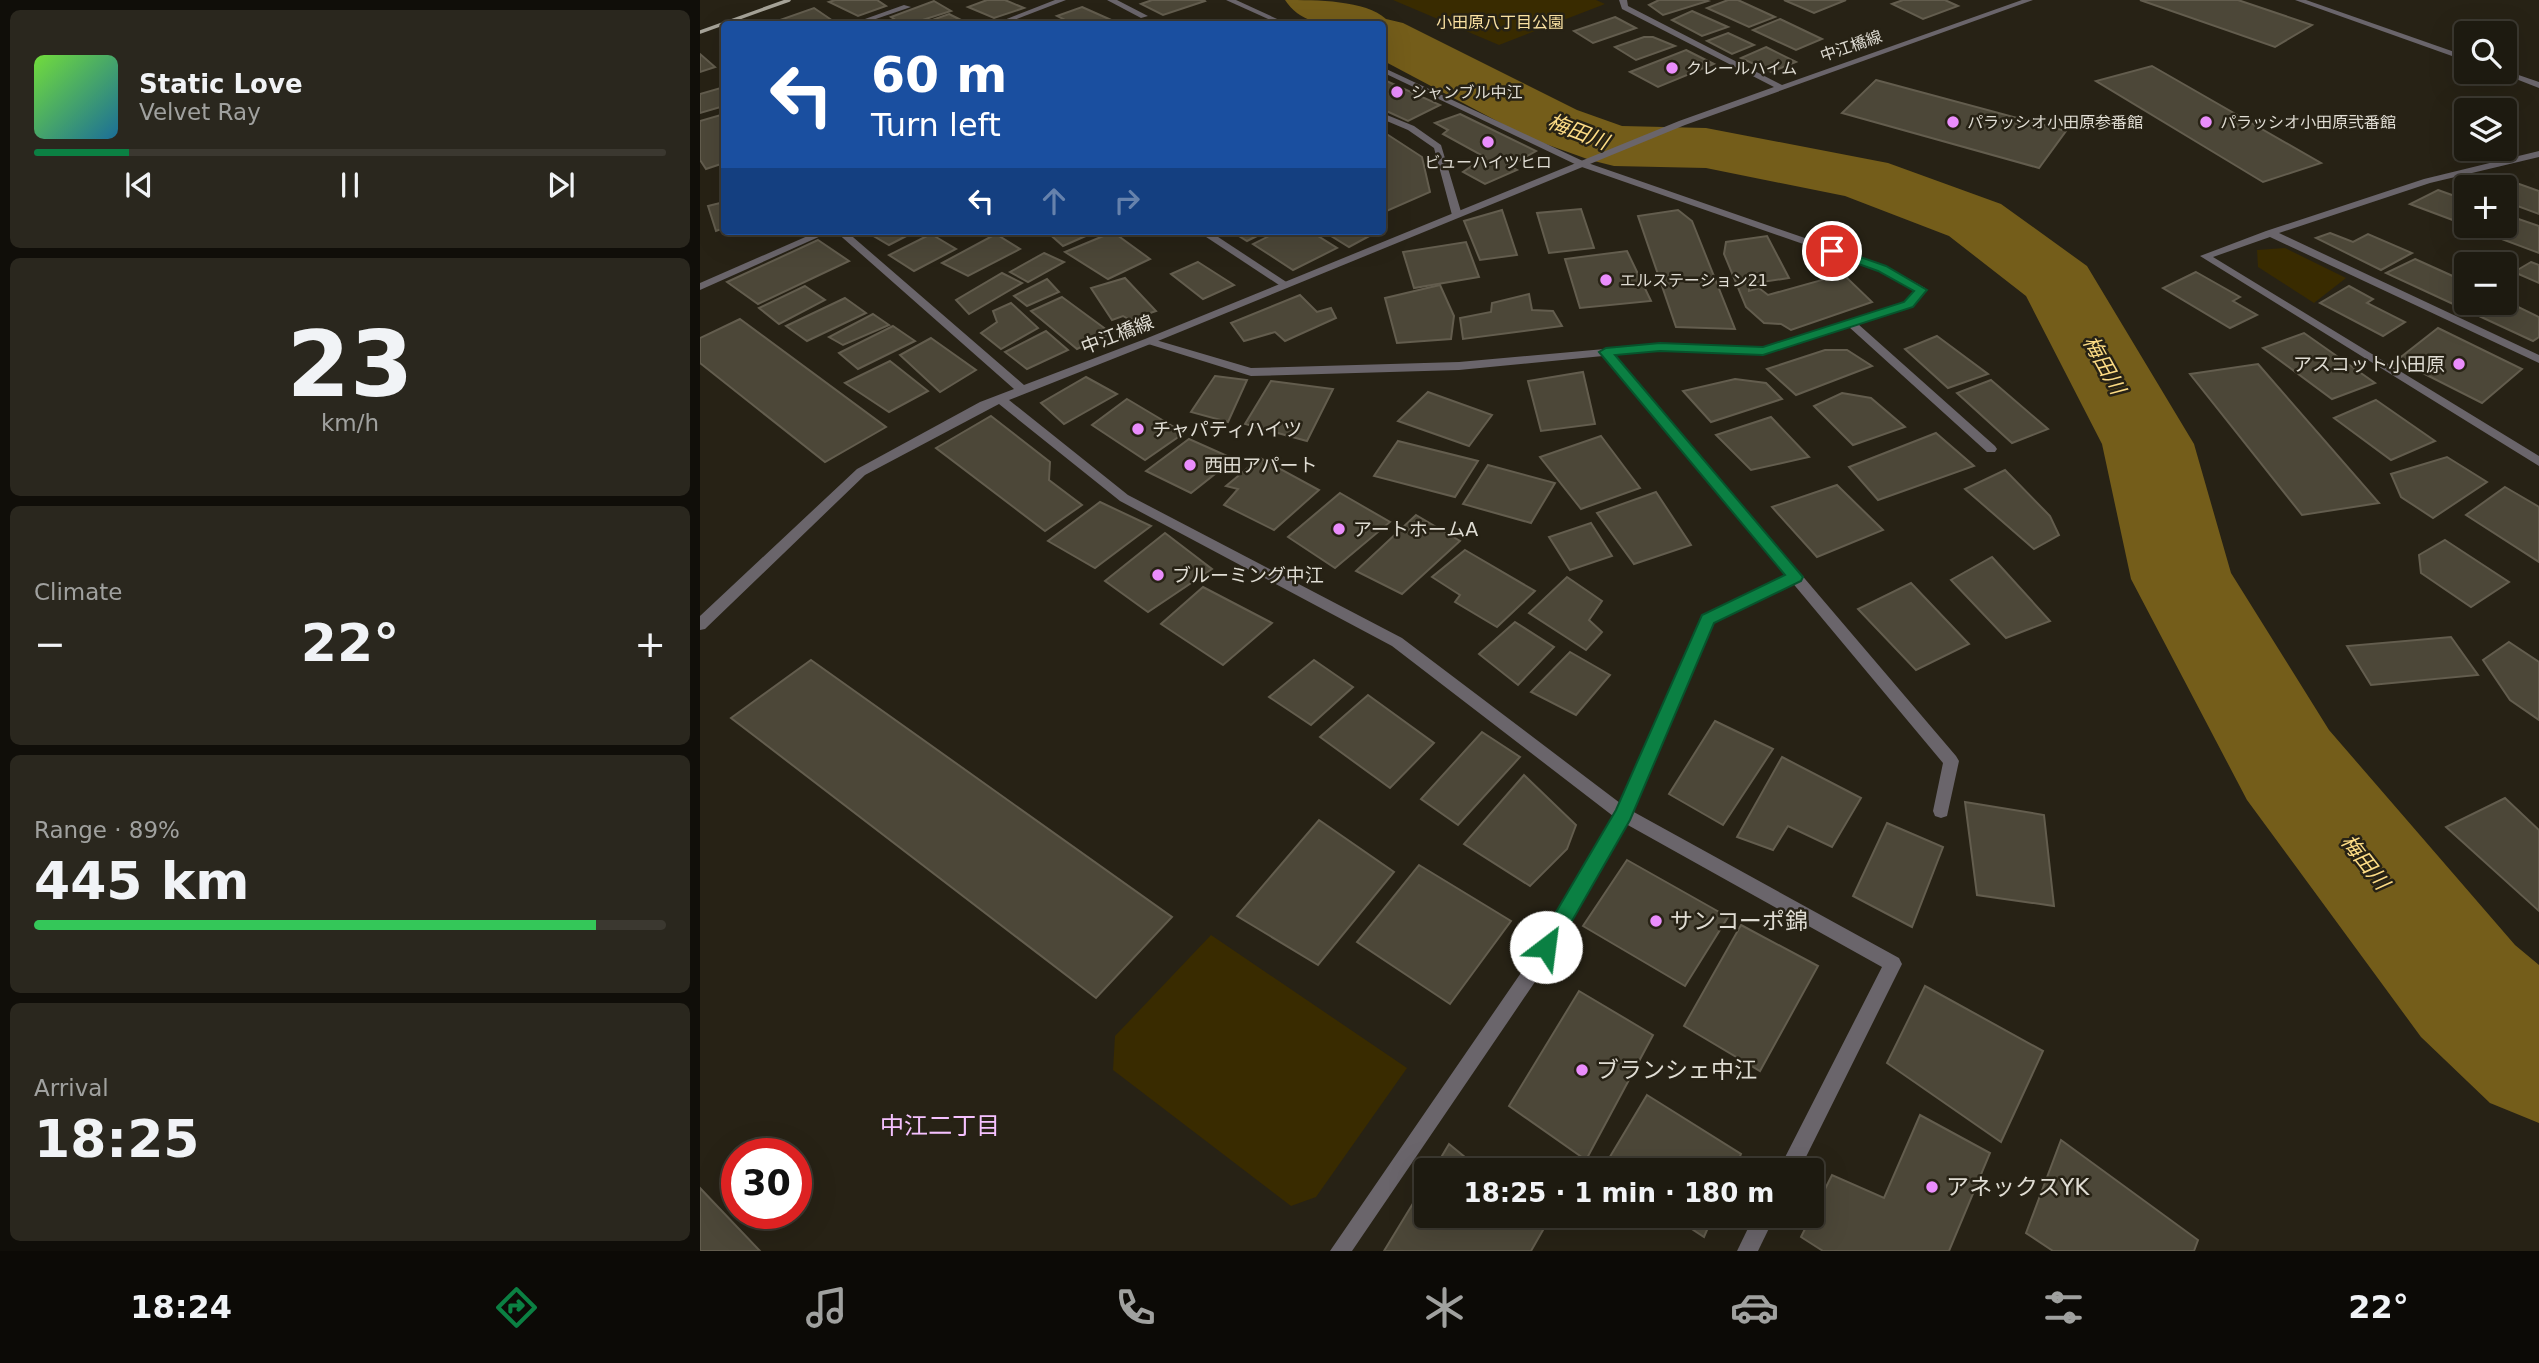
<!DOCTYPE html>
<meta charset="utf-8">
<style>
body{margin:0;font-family:"DejaVu Sans","Noto Sans JP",sans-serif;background:#2a271e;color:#f1f3f6;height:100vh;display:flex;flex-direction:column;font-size:26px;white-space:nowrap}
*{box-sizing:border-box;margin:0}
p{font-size:23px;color:#a0a19f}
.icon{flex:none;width:38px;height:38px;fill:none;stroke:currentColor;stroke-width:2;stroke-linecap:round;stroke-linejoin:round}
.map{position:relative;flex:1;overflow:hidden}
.details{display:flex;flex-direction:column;gap:10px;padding:10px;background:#100e09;width:700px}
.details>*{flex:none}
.banner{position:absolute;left:21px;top:21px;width:665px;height:214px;border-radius:7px;box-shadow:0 7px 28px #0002,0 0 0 2px #3b3830;background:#1a4fa0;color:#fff;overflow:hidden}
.buttons{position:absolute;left:1754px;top:21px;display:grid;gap:14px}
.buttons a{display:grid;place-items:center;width:63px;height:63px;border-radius:7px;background:#1d1a10;box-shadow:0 7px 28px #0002,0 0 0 2px #3b3830;font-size:35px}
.speed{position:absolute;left:21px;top:1138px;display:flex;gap:14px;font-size:35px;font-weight:700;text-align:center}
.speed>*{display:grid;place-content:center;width:91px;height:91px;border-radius:50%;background:#1d1a10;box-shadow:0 7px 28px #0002,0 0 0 2px #3b3830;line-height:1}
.speed .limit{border:10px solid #d22;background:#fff;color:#111}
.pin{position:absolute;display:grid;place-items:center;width:60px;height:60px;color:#fff;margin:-30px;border:4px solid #fff;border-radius:50%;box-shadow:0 2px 7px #0007}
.me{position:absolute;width:77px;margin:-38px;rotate:30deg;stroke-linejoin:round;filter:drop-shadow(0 0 5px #0008)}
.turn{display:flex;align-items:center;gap:24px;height:147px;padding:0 35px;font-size:32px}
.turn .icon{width:91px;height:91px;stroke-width:2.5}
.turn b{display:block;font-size:49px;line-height:60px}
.lanes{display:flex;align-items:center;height:66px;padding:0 35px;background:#0003;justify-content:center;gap:35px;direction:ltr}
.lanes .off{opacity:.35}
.big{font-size:52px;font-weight:700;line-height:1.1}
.details .card{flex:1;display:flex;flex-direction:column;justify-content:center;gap:10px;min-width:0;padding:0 24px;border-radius:10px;background:#2a271e}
.details .dial{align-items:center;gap:0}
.dial b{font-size:91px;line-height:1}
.song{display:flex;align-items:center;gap:21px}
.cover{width:84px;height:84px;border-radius:10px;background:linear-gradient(135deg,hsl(100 70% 55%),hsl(200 70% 35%))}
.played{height:7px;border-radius:4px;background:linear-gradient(90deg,#0b8043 15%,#3b3830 15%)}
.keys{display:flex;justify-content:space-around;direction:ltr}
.heat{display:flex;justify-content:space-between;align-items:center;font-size:38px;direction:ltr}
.charge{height:10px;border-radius:5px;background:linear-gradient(90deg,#34c759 89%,#3b3830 0)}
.trip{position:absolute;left:714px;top:1158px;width:410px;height:70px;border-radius:7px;background:#1d1a10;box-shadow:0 7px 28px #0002,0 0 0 2px #3b3830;font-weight:700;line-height:70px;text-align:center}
.tab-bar{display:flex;height:112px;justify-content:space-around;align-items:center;background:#0c0a06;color:#a0a19f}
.tab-bar .icon{width:49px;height:49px}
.tab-bar .active{color:#0b8043}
.tab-bar b{font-size:32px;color:#f1f3f6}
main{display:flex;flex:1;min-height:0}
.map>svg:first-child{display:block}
</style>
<main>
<section class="details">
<div class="card">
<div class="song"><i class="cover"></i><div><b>Static Love</b><p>Velvet Ray</p></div></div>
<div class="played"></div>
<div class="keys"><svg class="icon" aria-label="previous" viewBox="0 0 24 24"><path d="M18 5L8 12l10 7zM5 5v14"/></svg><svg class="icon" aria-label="pause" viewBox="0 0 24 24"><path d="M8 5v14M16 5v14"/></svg><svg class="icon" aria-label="next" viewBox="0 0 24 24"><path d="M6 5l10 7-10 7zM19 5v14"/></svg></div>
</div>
<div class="card dial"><b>23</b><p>km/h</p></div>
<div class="card"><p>Climate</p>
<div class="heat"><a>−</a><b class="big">22°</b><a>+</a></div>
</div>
<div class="card"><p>Range · 89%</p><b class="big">445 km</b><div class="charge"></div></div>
<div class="card"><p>Arrival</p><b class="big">18:25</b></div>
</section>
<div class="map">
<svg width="1839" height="1251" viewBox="0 0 1839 1251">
<rect width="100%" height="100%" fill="#272215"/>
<!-- green -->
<g fill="#392b00">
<path d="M693,0H896L905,4L799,45Z"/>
<path d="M1585,248L1646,278L1614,303L1558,267L1557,250Z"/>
<path d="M511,935L707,1068L616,1197L591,1206L413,1070L415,1036Z"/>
</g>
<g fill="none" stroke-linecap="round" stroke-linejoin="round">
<!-- river -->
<path fill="#745d1a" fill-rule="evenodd" d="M585,0C616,0 666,0 686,19L703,23L877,110L922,126L1006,128L1188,163L1301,204L1387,266L1494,444L1531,573L1629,730L1815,945L1839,965V1123L1790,1103L1721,1037L1547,800L1431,579L1402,444L1326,296L1249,236L1145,196L1006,168L914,166L890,160L829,138L682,60V24C647,24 607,33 585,0Z"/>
</g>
<!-- building -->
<g fill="#4c4738" stroke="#635d4e" stroke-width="2">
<path d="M135,0H177L186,6L158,16L129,2Z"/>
<path d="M287,0H305L324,8L294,18L268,7Z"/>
<path d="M452,0H504L505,1L463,15L441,4Z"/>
<path d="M959,0H1005L1008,1L963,15L949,5Z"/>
<path d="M1028,0H1038L1075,17L1049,27L1007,8Z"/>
<path d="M1084,0H1146L1114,13Z"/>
<path d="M1203,0H1245L1258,6L1223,19L1192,4Z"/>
<path d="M1440,0H1538L1612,25L1575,47Z"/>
<path d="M234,1L251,11L210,24H202L191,17Z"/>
<path d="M382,7L418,23L373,24L357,16Z"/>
<path d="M114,8L136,23L84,24L77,21Z"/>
<path d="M992,11L1028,27L1002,36L972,20Z"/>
<path d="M249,14L269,24H221Z"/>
<path d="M915,17L936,28L893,43L874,31Z"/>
<path d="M1080,19L1122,39L1096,50L1053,30Z"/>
<path d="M1028,33L1054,45L1032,54L1007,41Z"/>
<path d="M944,37H953L975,46L936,60L915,47Z"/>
<path d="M1066,47L1096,62L1071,72L1041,58Z"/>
<path d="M986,50L1014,64L958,87L930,72Z"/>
<path d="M0,54L15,67L0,72Z"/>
<path d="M1452,66L1621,163L1563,182L1396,81Z"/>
<path d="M682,79L740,105L708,121L682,109Z"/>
<path d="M1176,80L1366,131L1339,168L1142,113Z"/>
<path d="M24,87V106L0,113V94Z"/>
<path d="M24,114V163L6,169L0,160V121Z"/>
<path d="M760,114L836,151L810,166L817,170L785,184L763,172L785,157L743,134L748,130L735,123Z"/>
<path d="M682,131L722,157L730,192L682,213Z"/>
<path d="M1794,175L1839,191V214L1804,201V187H1770Z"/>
<path d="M1738,190L1766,200V225L1710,204Z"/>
<path d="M24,202V228L16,231L8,206Z"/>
<path d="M881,209L894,248L849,253L837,213Z"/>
<path d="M802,210L817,255L780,260L764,221Z"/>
<path d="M978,210L992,221L1035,329L976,327L938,216Z"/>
<path d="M1804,214L1839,226V253L1767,226H1804Z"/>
<path d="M165,231H216L189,245Z"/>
<path d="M346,231H397L363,246Z"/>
<path d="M531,231H567L547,241Z"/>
<path d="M579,231H610L637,248L593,270L553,244Z"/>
<path d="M623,231H671L675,233L649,247Z"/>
<path d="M413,232L450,259L408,279L365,252Z"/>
<path d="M1630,233L1653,242L1668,234L1712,253L1681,270L1616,238Z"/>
<path d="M231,234L256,249L214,271L189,255Z"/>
<path d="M296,234L320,249L268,276L242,263Z"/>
<path d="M1067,236L1089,278L1049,284V291L1059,288L1068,295L1143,274L1172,302L1091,330L1081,324L1064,323L1046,307L1024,254L1026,242Z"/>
<path d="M118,240L149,261L58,304L27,282Z"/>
<path d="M766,242L779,277L714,288L703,252Z"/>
<path d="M927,251L951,301L880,308L865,259Z"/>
<path d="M344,253L364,262L328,282L310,272Z"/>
<path d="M1715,259L1766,282V303L1804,300L1839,317V337L1833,341L1686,273Z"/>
<path d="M498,262L534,285L503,299L471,274Z"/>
<path d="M1831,262L1839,265V283L1814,272Z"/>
<path d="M1496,272L1540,297L1533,301L1557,315L1530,328L1463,288Z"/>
<path d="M302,273L322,283L269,314L256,300Z"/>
<path d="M425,278L456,311L430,320L423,316L412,320L391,288Z"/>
<path d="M347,279L359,292L327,306L314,296Z"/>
<path d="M740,285L754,316L751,339L697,343L685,298Z"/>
<path d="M105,286L125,300L79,324L59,308Z"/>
<path d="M1649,286L1673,299L1667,303L1705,322L1683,336L1620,303Z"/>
<path d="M829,294L832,310L853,311L862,326L763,339L760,318L791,312L792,303Z"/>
<path d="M600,295L617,312L631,308L636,318L585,341L575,332L544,341L531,323Z"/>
<path d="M362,297L411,333L377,349L331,311Z"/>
<path d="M145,298L166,313L107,341L86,326Z"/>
<path d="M311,303L338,328L301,349L281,333L297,322L293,311Z"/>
<path d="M173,314L189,325L143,345L129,337Z"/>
<path d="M40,319L186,427L125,462L0,363V338Z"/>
<path d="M193,326L215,341L158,369L139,353Z"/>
<path d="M1738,328L1822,369L1782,403L1697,360Z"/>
<path d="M346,331L368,350L327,369L305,352Z"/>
<path d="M1604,333L1675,383L1632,399L1563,348Z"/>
<path d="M1237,336L1288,374L1248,388L1205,349Z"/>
<path d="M231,338L276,370L240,392L200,355Z"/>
<path d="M1125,350H1147L1172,366L1096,395L1067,369Z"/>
<path d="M190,361L228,391L189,412L145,383Z"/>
<path d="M1558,364L1679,503L1602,515L1490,374Z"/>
<path d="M883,372L895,424L841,431L828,381Z"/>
<path d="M515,376L547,380L528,422L491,412Z"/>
<path d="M386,377L417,394L364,424L341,403Z"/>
<path d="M1035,379L1066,383L1082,399L1011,422L983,391Z"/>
<path d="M1291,380L1348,429L1312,443L1257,393Z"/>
<path d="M571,381L633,389L607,441L545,424Z"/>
<path d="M728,392L792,415L769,446L698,421Z"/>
<path d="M1142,393L1171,398L1205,427L1153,445L1114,406Z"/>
<path d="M427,399L484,433L445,460L392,425Z"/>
<path d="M1676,400L1735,441L1691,460L1634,418Z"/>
<path d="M291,416L350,462L349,480L382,505L345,531L236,448Z"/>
<path d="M1071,417L1109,457L1051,470L1016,435Z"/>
<path d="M1236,433L1274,466L1178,500L1149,467Z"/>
<path d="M901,436L940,488L881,509L840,457Z"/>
<path d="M489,439L534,459L491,493L446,471Z"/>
<path d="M698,441L778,461L755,497L674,476Z"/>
<path d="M1747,457L1787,482L1733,518L1701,497L1691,474Z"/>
<path d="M560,458L619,490L574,530L524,505L538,489L526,486Z"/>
<path d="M788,465L855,483L831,523L763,504Z"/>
<path d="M1305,470L1350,516L1359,535L1334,549L1265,489Z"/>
<path d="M1137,485L1183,530L1117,557L1072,507Z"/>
<path d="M1805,487L1839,507V562L1766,515Z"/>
<path d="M956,492L991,545L934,564L897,513Z"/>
<path d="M640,493L690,522L635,568L588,537Z"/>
<path d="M400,502L451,526L395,568L348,541Z"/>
<path d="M716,515L760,541L702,594L656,571Z"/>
<path d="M891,523L912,556L870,570L849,537Z"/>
<path d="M465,533L512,569L448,612L405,581Z"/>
<path d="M1745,540L1809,582L1771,607L1721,573L1719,555Z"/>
<path d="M765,550L835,591L797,627L755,602L760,595L732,577Z"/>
<path d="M1292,557L1350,621L1306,638L1251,580Z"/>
<path d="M867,577L902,601L889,620L902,632L886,650L829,613Z"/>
<path d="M1211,583L1269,644L1216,670L1158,609Z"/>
<path d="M503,587L572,623L523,665L461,624Z"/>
<path d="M815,622L854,647L818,685L779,654Z"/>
<path d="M1751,637L1778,675L1671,685L1647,646Z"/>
<path d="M1809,642L1839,662V720L1810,700L1783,660Z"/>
<path d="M870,652L910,675L876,715L831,692Z"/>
<path d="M111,660L472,917L396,998L31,718Z"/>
<path d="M614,660L653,687L611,725L569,697Z"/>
<path d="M668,695L734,743L690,788L620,737Z"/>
<path d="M1015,721L1073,749L1023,825L969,794Z"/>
<path d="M782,732L820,757L758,825L721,799Z"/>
<path d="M1082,757L1161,798L1132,847L1088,826L1073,850L1037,837Z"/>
<path d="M824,775L876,825L867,849L830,886L764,844Z"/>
<path d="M1805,798L1839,830V911L1746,827Z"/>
<path d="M1265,802L1344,815L1354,906L1277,895Z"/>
<path d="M619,820L694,872L618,965L537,916Z"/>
<path d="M1187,823L1243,847L1212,927L1153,896Z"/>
<path d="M927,860L1028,917L985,986L883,926Z"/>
<path d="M719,865L811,921L750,1004L657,942Z"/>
<path d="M1041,925L1118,966L1060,1071L984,1026Z"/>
<path d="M1225,986L1343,1051L1301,1142L1187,1063Z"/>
<path d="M879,991L953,1035L886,1160L809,1106Z"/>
<path d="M947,1095L1041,1154L1034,1171L902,1170Z"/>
<path d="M1220,1115L1290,1153L1249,1251H1123L1101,1237L1132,1175L1184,1198Z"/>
<path d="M1361,1140L1498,1240L1494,1251H1353L1326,1233Z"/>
<path d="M749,1144L782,1171H733Z"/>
<path d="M726,1182V1216H838L847,1223L831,1251H684Z"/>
<path d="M0,1188L60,1251H0Z"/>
<path d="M972,1216H1013L1004,1237Z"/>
</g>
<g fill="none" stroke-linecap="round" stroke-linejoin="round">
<!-- service -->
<g fill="#6a656b" fill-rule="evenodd">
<path d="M355,0H366L304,24H294Z"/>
<path d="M407,0H417L448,16L441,18Z"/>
<path d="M526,0H536L588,24H579Z"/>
<path d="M204,5L211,7L161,24H151Z"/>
<path d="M682,67L885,162L1186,266L1225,288V292L1212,306L1158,324L1295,446L1297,449L1295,452H1287L1149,327L1063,354L960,350L914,355L1256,756L1259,761L1247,816L1241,818L1235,816L1233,811L1243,763L903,356L759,370L551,376L445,343L443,341L449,338L551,368L759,362L960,344L1062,347L1204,302L1215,291L1178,270L879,166L682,72Z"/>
<path d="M682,113L714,126L741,145L762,215L760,217L752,215L734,148L708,130L682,119Z"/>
<path d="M497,231H509L591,285L586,288L582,287Z"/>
</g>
<!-- minor -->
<g fill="#6a656b" fill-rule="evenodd">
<path d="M919,0H927L928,6L1082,85L1322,0H1333L985,125L453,343L309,400L428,495L702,638L920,803L1003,615L1090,573L1095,572L1102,577L1100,581L1013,623L932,811L1199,958L1202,964L1199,970L1099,1171H1078L1182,967L926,824L839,976L652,1251H630L827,964L913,816L692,646L420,501L299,404L165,475L5,629L0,630V616L157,469L280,402L314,389L135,231H146L324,385L445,339L979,121L1074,87L922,9Z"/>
<path d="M1595,0H1606L1766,56V61Z"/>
<path d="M1804,70L1839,82V88L1798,72Z"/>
<path d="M1839,151V157L1730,183L1579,233L1839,355V363L1570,237L1513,257L1839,456V466L1500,256L1566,231L1724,179Z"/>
<path d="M119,231H132L0,290V283Z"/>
<path d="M1054,1216H1075L1058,1251H1037Z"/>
</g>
<!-- rail -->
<path stroke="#a6a398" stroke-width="3.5" d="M0,32L89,0"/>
</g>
<!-- route -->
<path fill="#0b8043" stroke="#07532c" stroke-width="2" d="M1132,247L1186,266L1227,290L1213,307L1063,355L960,351L915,355L1103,577L1101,581L1014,623L930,820L853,954L846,957L839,954L836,947L839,941L916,810L1002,615L1085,575L899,352L906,348L960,343L1063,347L1204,302L1214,291L1178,271L1128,253L1126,251Z"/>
<!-- markers -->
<g fill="#ea8dfc" stroke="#272215" stroke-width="2.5">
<circle cx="972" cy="68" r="7"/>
<circle cx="697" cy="92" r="7"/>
<circle cx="1253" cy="122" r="7"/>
<circle cx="1506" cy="122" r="7"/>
<circle cx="788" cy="142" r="7"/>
<circle cx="906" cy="280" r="7"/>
<circle cx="1759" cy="364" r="7"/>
<circle cx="438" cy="429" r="7"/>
<circle cx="490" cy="465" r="7"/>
<circle cx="639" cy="529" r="7"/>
<circle cx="458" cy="575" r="7"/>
<circle cx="956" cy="921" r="7"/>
<circle cx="882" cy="1070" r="7"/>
<circle cx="1232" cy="1187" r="7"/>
</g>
<g text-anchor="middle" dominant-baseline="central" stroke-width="5" stroke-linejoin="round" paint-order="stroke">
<!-- far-park labels -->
<g font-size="16" fill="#f9e0a1" stroke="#272215">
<text x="800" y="22">小田原八丁目公園</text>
</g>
<!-- far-street labels -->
<g font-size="16" fill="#dfdcd3" stroke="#272215">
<text transform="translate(1151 46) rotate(-19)">中江橋線</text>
</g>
<!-- far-poi labels -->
<g font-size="16" fill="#dfdcd3" stroke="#272215" text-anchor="start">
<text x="986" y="68">クレールハイム</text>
<text x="711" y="92">シャンブル中江</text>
<text x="1267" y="122">パラッシオ小田原参番館</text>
<text x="1520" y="122">パラッシオ小田原弐番館</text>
<text x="788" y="162" text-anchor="middle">ビューハイツヒロ</text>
<text x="920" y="280">エルステーション21</text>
</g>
<!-- street labels -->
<g font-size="19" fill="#dfdcd3" stroke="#272215">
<text transform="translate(417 334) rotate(-21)">中江橋線</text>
</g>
<!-- poi labels -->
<g font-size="19" fill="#dfdcd3" stroke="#272215" text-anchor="start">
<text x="1745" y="364" text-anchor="end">アスコット小田原</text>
<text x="452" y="429">チャパティハイツ</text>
<text x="504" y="465">西田アパート</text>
<text x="653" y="529">アートホームA</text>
<text x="472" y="575">ブルーミング中江</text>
</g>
<!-- water labels -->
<g font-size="21" font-style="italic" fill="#fddc85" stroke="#272215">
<text transform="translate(878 132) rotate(21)">梅田川</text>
<text transform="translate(1404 365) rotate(61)">梅田川</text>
<text transform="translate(1665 862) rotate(52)">梅田川</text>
</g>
<!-- near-poi labels -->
<g font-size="23" fill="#dfdcd3" stroke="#272215" text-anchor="start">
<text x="970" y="921">サンコーポ錦</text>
<text x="896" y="1070">ブランシェ中江</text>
<text x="1246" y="1187">アネックスYK</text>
</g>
<!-- near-neighbourhood labels -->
<g font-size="24" fill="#f5c1ff" stroke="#272215">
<text x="240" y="1126">中江二丁目</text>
</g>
</g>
</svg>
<div class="buttons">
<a><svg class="icon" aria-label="search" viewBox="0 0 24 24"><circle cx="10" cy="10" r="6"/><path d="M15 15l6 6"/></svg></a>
<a><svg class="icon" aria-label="layers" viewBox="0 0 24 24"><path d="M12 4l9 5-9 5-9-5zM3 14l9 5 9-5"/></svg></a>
<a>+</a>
<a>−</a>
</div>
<div class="speed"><div class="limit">30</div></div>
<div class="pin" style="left:1132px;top:251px;background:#d93025"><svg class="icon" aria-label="arrive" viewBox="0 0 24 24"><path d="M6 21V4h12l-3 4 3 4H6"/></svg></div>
<svg class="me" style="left:846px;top:947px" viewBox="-20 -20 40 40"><circle r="19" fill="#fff"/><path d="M0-13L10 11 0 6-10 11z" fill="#0b8043"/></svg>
<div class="trip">18:25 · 1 min · 180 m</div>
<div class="banner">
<div class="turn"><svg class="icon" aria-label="left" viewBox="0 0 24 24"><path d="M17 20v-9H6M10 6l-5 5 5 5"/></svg><div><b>60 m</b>Turn left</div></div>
<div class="lanes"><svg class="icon" aria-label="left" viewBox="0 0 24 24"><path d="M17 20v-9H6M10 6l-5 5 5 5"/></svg><svg class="icon off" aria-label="ahead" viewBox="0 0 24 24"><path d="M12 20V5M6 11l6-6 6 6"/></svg><svg class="icon off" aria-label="right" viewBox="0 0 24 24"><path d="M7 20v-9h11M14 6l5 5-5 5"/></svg></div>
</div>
</div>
</main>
<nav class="tab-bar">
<b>18:24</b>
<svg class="icon active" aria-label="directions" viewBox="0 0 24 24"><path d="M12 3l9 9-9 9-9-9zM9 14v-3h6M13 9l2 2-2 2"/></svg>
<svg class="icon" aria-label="music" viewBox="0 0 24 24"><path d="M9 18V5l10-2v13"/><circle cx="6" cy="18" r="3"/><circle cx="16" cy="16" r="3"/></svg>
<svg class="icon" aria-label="phone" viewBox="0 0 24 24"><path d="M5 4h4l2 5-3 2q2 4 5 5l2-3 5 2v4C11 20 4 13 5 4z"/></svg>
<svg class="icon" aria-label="climate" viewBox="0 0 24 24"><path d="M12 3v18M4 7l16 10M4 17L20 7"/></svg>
<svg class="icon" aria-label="car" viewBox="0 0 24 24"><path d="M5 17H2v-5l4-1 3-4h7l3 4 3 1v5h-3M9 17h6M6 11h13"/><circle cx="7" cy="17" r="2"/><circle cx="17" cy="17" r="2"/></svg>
<svg class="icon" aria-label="filters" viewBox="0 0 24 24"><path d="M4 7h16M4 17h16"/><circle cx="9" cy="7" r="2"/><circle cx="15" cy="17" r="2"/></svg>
<b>22°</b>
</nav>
